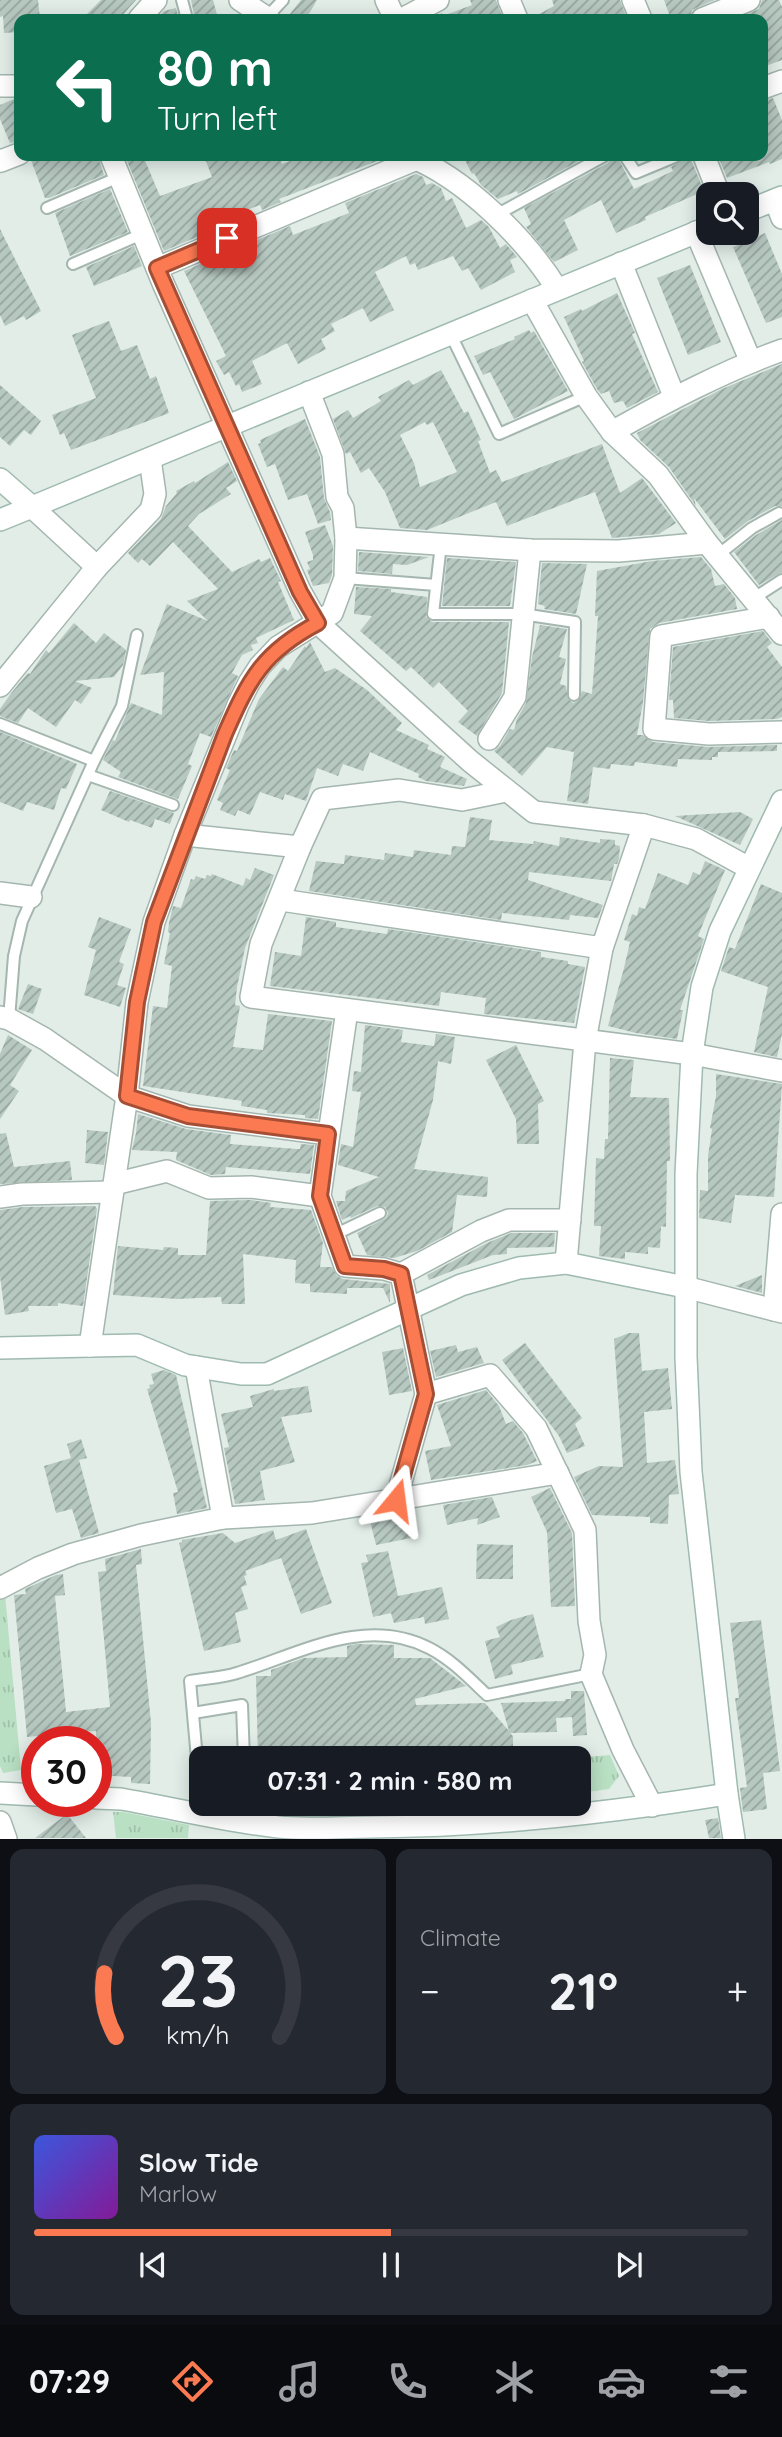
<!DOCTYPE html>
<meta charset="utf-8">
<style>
body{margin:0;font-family:Quicksand,sans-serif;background:#242831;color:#f1f3f6;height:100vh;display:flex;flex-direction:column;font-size:26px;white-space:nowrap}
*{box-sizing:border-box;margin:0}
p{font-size:23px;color:#9ea1a6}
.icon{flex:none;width:38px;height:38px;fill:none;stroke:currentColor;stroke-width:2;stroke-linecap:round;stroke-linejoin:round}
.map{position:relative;height:1839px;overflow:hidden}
.details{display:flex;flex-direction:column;gap:10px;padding:10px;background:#0d0f14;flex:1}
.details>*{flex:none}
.hud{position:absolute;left:14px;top:14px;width:754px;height:147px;border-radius:14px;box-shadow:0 4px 18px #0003;background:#0b6e4f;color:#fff;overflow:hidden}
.tools{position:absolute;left:696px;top:182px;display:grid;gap:14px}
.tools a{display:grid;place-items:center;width:63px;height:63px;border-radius:14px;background:#171b24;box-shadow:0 4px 18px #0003;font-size:35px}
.speed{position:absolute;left:21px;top:1726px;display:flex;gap:14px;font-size:35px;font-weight:700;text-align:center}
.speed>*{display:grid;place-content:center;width:91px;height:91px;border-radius:50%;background:#171b24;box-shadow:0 4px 18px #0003;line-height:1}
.speed .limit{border:10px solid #d22;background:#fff;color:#111}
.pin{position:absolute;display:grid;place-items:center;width:60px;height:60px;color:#fff;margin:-30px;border-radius:14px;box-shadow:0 4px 10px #0006}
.me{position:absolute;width:77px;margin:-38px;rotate:16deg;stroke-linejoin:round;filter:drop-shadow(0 0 5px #0008)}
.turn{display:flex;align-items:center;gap:24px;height:147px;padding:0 28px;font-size:32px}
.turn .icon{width:91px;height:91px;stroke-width:2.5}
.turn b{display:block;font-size:49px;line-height:60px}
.big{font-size:52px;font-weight:700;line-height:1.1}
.details .widget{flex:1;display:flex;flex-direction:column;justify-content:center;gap:10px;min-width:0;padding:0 24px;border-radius:14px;background:#242831}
.details .dial{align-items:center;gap:0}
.dial svg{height:182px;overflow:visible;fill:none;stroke:#363941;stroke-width:7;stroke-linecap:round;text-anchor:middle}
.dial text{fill:#f1f3f6;stroke:none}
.song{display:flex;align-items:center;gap:21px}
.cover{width:84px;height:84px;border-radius:10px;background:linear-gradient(135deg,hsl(230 70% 55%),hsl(290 70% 35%))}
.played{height:7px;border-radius:4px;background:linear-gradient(90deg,#fc7a51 50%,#363941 50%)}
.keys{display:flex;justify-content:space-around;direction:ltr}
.heat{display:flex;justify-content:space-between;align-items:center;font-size:38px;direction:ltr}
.details .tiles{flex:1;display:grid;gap:10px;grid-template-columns:1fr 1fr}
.widget:last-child{grid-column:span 2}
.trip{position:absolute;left:189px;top:1746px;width:402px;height:70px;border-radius:14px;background:#171b24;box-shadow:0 4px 18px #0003;font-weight:700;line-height:70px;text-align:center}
.tabs{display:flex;height:112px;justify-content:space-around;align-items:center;background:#090b0e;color:#9ea1a6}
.tabs .icon{width:49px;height:49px}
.tabs .on{color:#fc7a51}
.tabs b{font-size:32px;color:#f1f3f6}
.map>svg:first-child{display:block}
</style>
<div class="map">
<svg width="782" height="1839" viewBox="0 0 782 1839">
<defs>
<pattern id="grass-tufts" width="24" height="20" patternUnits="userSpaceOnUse" patternTransform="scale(1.75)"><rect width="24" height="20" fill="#b9e0c3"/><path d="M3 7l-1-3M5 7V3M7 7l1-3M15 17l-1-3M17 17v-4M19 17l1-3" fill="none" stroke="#9fc1a8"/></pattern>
<pattern id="building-hatch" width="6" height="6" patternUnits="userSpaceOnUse" patternTransform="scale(1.75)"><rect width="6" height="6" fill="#b7c8c1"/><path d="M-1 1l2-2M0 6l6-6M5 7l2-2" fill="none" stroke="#94a49e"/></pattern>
</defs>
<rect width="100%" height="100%" fill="#e2ede8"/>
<!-- grass -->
<g fill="url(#grass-tufts)">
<path d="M5,1594L21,1770L3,1773L0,1766V1597Z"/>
<path d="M610,1755L619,1776L609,1789L579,1793V1759H562Z"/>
<path d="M113,1812H123L189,1825L188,1838H116Z"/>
</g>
<!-- building -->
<g fill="url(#building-hatch)" fill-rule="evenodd">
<path d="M0,0H38L40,19H19V32L4,33L3,16L0,17Z"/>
<path d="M101,0H136L119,19H82Z"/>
<path d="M191,0H213L217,15L195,19Z"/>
<path d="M301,0H317L306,19H286Z"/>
<path d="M470,0H496L503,19H430L442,13L443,16L472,5Z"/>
<path d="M552,0H620L627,19H530L554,6Z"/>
<path d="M664,0H714L692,10L689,19H671Z"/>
<path d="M762,0H779L782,7V60L763,67V19H736L759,9Z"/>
<path d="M176,8L179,19H156L164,11Z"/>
<path d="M773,98L782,120V159L770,164L769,162L727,178L718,156H763V101Z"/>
<path d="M14,99H19V141L10,143L0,119V105Z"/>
<path d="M32,156H98L104,175L49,198H45L31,160Z"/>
<path d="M125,156H143L160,196L212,177L204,156H279L282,164L303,156H384L385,158L279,199L281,202L262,210L260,205L228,217L230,223L164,251Z"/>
<path d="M463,156H588L518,194L517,191L498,199L481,185L474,173L472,174Z"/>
<path d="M612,156H617L634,189L673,171L671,167L690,157L704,191L645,217L646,220L616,233L601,200L564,220L578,250L554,262L526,227L531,224L524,208L608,163Z"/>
<path d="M416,174L423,177L426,185L432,183L441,188L446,201L452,198L466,228L481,220L489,227L500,248L506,244L517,257L510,260L515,272L481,290L468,268L462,271L453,256L418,270L415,263L410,265L406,256L375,272L394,310L370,322L363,308L331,324L335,331L321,339L326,349L298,364L287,343L252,361L262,384L242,392L239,384L236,386L229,372L224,375L216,361L226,356L184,271L290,226L293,235L349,213L345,203Z"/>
<path d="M110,189L128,232L70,256L55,213Z"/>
<path d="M0,229L41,311L26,320L24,316L5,326L0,315Z"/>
<path d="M765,233L782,274V317L766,323L733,247Z"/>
<path d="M134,246L142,266L94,286L86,267Z"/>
<path d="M690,265L721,342L688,355L657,278Z"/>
<path d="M617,293L635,333L632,334L658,392L627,408L623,401L614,403L609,391L601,394L597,389L582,362L584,361L564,317L581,309L582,311Z"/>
<path d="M109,321L121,351L137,345L150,379L156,376L169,413L71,450L64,433L60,435L52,415L96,398L72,335Z"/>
<path d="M529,330L531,333L534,331L568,391L514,419L490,372L483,375L474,356L515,339L514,337Z"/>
<path d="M782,364V506H775L748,521L725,539L694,498L696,506L669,467L640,440L637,433L722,389Z"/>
<path d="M441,370L464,413L468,411L481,440L478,441L490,473L496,470L502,482L602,444L620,493L642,478L676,523L659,534L612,538L595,492L507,526L496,502L427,530L400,528L385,492L369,468L361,473L350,452L346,454L333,419L348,410L353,418L381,401L378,397L409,380L413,385ZM425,422L427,425L433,422L457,472L420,487L414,463L400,435Z"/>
<path d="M0,385L41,421L31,435L24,430L10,446L0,437Z"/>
<path d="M305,419L320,457L324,498L330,512L331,520L318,524L307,494L288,500L275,464L267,467L258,444L261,443L260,440Z"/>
<path d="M228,462L237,481L226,488L231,494L199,514L188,526L232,572L259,559L261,562L270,558L281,581L278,582L294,620L256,638L258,643L251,645L253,650L242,655L232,673L238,676L211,737L200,733L188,764L192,766L178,799L118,777L121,772L103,760L113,740L115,741L131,703L162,715L164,672L140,675L167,604L208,621L187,601L218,589L173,542L150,566L142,559L138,563L128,553L161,519L166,506L177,493L176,491L194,481L195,483Z"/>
<path d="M782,520V572L759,585L734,552L756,535Z"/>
<path d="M325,525L333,546L332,575L329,583L313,586L307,570L310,569L307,562L313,560V555L305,532Z"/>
<path d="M359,552L429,557L407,565L393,564L392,574L358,571Z"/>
<path d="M701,557L711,569L715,586L724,584L735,598L737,609L659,623L650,629L643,702L637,735H643L653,742L708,747L777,745V751L718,752V757H712V760L678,759L677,767L635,762L634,766L611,764L610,769L593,767L588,804L567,801L574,752L547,747L522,776L494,751L500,746L510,729L514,730L517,719L526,703L532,657L540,625L567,629L559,657L566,659L560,684L566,686L568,699L573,703L578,701L582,691L592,694L598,616H595L597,571L652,561Z"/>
<path d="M447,558L516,562L510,606H442Z"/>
<path d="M542,563L587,564L576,614L544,609L545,606L538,604Z"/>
<path d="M356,587L391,589V592L427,597L426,617L432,622H509L502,693L477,736L458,722L468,711L439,682L433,688L411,667L406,671L360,631L372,616L354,614Z"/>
<path d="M74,623L96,643L104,633L126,650L123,665L114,677L75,681L92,688L81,704L75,700L56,727L28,708L18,723L0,716V709L12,692L28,673L30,674L46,650L49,653Z"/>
<path d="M763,631L772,643L767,647L782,667V717L776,719L709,721L674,718L673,700H669L673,647Z"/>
<path d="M310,642L325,672L335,668L367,690L402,723L396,730L429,745L427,749L445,757L440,767L467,779L464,786L426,781L418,777L419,774L370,752L363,771L343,764L338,776L317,768L306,801L285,794L283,800L260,792L250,815L238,810L235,816L220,810L223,803L217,800L230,770L226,768L234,750L237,751L259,699L283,667L288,671L305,646L306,648Z"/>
<path d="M0,732L77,764L66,789L61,788L54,810L27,802L23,811L0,802Z"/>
<path d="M110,791L174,813L170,824L155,819L152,828L130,820L129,822L101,810Z"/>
<path d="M740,812L753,819L740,845L675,816Z"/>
<path d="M470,817L492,820L489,840L533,844L534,841L559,846L560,837L600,843V839L615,840V845L620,846L619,859L617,864H614L611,881L529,872L528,880L603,905L598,918L570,915L569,920L502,913L501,920L309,891L316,861L344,864L345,855L384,860L385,853L413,857L414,850L451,855L452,846L465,847Z"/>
<path d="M705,861L725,870L698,936L704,939L680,1010H683L677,1039L636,1033L608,1026L624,968L630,942L624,940L632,914L637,916L639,907L645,909L658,873L688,885L693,872L700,875Z"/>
<path d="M255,868L274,875L245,948L237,987L235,1005L240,1006L233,1047L263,1050L268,1014L332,1021L318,1119L305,1118V1115L267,1113V1110L241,1106L242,1101L143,1086L153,1006L167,1008L172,966L164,964L170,933L168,932L169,923L173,906L181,908L191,879L194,880L196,876L205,879L207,875L211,876L212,874L243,886L246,878L250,880Z"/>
<path d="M761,884L782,893V1034L777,1057L754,1052L768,987L721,971L729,947L735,949Z"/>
<path d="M99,917L131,929L119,962L124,964L117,985L126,988L120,1007L84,995L96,950L88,947Z"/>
<path d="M306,917L336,922V927L387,934L388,929L541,952V957L568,961V964L585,967L574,1023L484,1014L486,998L441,992L439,1006L270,986L275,952L301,956Z"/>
<path d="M28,984L42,989L33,1014L18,1009Z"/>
<path d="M365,1025L403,1030L401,1042L434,1046L436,1034L455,1037L451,1064L438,1061L433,1100L414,1169L488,1177L487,1197L457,1195L452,1232L417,1251L394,1258L367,1255L357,1233L386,1218L388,1213L385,1207L377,1206L351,1218L350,1216L342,1220L336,1201H345L346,1191L379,1177L338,1165L341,1144L353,1147L361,1092L352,1091L354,1071L361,1072Z"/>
<path d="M8,1035L32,1050L10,1085L19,1091L0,1119V1054Z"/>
<path d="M516,1045L544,1101L538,1104L539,1144H517L516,1119L486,1060Z"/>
<path d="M610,1058L634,1060L630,1097L669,1098L670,1161H667L666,1227L661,1226L660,1248L648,1247V1254L625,1252V1259L599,1256L601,1226H594L596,1158L604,1159L605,1139H608Z"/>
<path d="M716,1074L782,1084L774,1197L735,1195L731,1223L699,1218L700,1190L708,1191V1156L712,1129L710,1128L716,1096Z"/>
<path d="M138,1114L186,1129L231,1135L230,1144L297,1149H300L301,1144L314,1145L310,1174L226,1167L225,1174L211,1175L176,1160L177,1152L132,1150L136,1133Z"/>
<path d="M87,1130L108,1132L104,1165L85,1163Z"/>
<path d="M6,1133L14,1167L70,1161L72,1180L0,1184V1134Z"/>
<path d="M250,1200L271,1203L270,1207L311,1210L323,1243L320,1267H332L337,1276L343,1279L390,1284V1303L383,1288H347V1294L310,1292V1284L295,1283L296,1260L243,1254L245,1304H222L221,1297L177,1299L113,1295L118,1246L163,1250L164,1247L178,1248V1255H206L210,1201Z"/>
<path d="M95,1206L97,1209L83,1306L58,1303V1306H28L29,1311L5,1315L0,1276V1210L23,1207Z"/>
<path d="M511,1233H555L554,1247L507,1248V1254L493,1255L429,1280L427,1275L487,1243Z"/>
<path d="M762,1275V1293L735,1286Z"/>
<path d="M629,1333H639L642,1371L668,1368L672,1409L644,1412L647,1463L675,1460L679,1494L669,1495L668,1524L650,1523V1517L592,1515L574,1477L599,1466L623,1467L614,1339Z"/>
<path d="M525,1343L582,1418L575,1424L585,1446L567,1453L559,1436L502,1360Z"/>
<path d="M456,1345L458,1352L477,1347L484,1363L436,1377L430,1351Z"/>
<path d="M403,1348L412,1391L389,1395L382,1352Z"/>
<path d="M164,1370L176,1375L207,1508L177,1514L173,1493L178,1492L147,1389L150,1388L149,1385L154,1384L151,1374Z"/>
<path d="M308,1386L312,1412L281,1417L295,1462L260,1471L265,1500L235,1504L224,1448L229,1447L221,1414L253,1407L250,1396L274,1389V1391Z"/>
<path d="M486,1390L499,1406L506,1424L513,1421L523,1433L537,1461L527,1465L431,1480L425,1451L451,1446L437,1405Z"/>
<path d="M81,1439L87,1458L79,1460L99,1533L81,1538L72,1509L56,1513L44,1466L71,1458L67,1444Z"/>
<path d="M550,1488L572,1533L575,1606L551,1607L547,1532L531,1497Z"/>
<path d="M492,1497L500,1517L477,1525L478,1518L447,1525L443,1505Z"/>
<path d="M411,1513L416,1537L376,1545L369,1517L386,1514L387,1518Z"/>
<path d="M306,1529L332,1603L301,1614L281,1558L245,1571L247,1575L244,1576L247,1585L241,1587L248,1609L235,1613L241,1642L204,1651L179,1543L182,1542V1540L223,1533L235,1543L273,1530L276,1540Z"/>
<path d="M477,1544L513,1545V1579H476Z"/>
<path d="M141,1549L142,1564L136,1565L151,1723L150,1784L131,1783V1777L96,1775V1731L27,1737L14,1595L26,1594L25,1589L56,1575L63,1574L65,1595L55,1596L66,1712L110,1707L98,1572L106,1571L105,1559Z"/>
<path d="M388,1551L398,1596L442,1587L449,1619L425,1624L424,1617L394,1623L391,1613L373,1617L361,1563L368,1562L366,1555Z"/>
<path d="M533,1614L544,1657L511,1665L513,1674L495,1679L485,1641L500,1637L496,1627L511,1620Z"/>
<path d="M761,1620L780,1771L763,1773L767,1809L743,1812L740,1788L747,1787L735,1698H739L730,1623Z"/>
<path d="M356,1644L394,1645V1658H430L466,1686L415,1699L416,1705L485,1703L509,1731L501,1703L565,1701V1699H571V1691H584L587,1735L573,1736L572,1717L556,1718L557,1732L510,1733L513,1736V1759H258L256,1676H271V1670L304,1658L347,1657V1646Z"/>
<path d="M67,1814L86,1838H35Z"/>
<path d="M718,1818L721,1838H709L705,1820Z"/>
</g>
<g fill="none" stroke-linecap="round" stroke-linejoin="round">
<!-- lane casing -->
<g stroke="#a4b6af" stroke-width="14">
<g id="lane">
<path d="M182,0L187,19"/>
<path d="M266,18L283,0"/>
<path d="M625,156L636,173L677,156"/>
<path d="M47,208L119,177"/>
<path d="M496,215L604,156"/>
<path d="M73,264L142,234"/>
<path d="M450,333L499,434L586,396"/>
<path d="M441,544L433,614H522L575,622L574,695"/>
<path d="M718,555L752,528L779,513"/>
<path d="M345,578L436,585"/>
<path d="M754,598L782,580"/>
<path d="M0,724L94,761"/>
<path d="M88,775L173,805"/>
<path d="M9,1019L14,956L22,921L94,761L122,706L137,635"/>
<path d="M334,1235L380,1213"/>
<path d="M193,1713L242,1705L244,1759"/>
<path d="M201,1803L190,1681C205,1678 222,1678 237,1673C299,1654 365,1615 429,1648C451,1659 469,1678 487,1695L591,1674"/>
</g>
</g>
<!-- street casing -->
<g stroke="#a4b6af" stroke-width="24">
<g id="street">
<path d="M240,0L269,19"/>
<path d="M386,0L395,19"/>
<path d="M509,0L517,19"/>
<path d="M633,0L641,19"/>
<path d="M139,19L156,0"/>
<path d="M402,19L438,0"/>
<path d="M702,19L749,0"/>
<path d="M0,86H19"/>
<path d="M763,88L782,81"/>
<path d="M111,156L163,283L300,591L318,623L470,761L534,812L644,825L696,839L749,868"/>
<path d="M409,156C465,178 526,239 557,289"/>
<path d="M704,156L719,194"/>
<path d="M0,160L1,161L19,154"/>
<path d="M775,200L782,218"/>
<path d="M696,232L751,362"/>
<path d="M621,263L674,396"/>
<path d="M157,268L424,156"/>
<path d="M532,300L586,396L612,432L658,475L707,543L782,634"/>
<path d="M612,432C667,401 722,372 782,350"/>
<path d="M32,507L97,567"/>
<path d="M346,538L530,550L619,551L707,543"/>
<path d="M769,617L661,636L654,729L709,734L782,732"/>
<path d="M0,686L97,567L151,510L155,494L150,459"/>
<path d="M489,739L515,697L530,550"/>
<path d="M506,791L462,800L399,790L322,799L300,847L261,944L251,997L692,1054L782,1071"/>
<path d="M185,835L300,847"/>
<path d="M0,893L31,897"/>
<path d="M281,900L602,948"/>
<path d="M347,1010L320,1196L345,1266L384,1269L401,1274L481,1231L509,1220H570"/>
<path d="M0,1017L9,1019L45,1039L127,1096L188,1116L328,1134"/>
<path d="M114,1184L167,1171L209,1188L251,1187L320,1196"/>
<path d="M0,1197L22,1194L112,1192"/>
<path d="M566,1263L585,1041L602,948L644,825"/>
<path d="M685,1287L782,1312"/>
<path d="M774,1310L782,1214"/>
<path d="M90,1346L127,1096L137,1002L154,922L185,835L238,705L249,683L260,666L278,647L332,613L345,578L346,538L343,508L337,497L333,454L309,392"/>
<path d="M196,1367L223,1518"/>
<path d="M426,1394L490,1375L536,1428L585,1530L589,1621L595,1655L591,1674L623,1750L652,1806"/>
<path d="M396,1500L426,1394L401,1274"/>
<path d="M0,1588L38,1568L73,1554L141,1535L223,1518L312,1513L558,1473"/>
<path d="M0,1822L6,1839"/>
</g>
</g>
<!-- secondary casing -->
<g stroke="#9fbab0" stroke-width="24">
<g id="secondary">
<path d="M747,211L782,197"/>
<path d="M0,479L32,507L709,227"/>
<path d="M0,520L32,507"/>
<path d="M0,1348L137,1345L185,1365L241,1374H267L461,1285L519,1268L566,1263L685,1287"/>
<path d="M0,1793L37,1795"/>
<path d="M96,1798L121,1799C173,1808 225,1821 278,1827C309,1830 342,1827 373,1827C492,1826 610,1813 727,1794"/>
<path d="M734,1839L727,1794L691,1472L686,1357V1174L692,1054L702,987L720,931L782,801"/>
</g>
</g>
<!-- lane -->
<use href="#lane" stroke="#fff" stroke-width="10"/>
<!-- street -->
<use href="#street" stroke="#fff" stroke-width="21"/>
<!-- secondary -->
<use href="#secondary" stroke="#fff" stroke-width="21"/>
</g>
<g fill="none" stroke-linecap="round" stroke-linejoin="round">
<!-- route casing -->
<g stroke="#a44f35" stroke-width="18">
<path id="route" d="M227,238L157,268L300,592L318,623C263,652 249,679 225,734L154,922L137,1002L127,1096L188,1116L328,1134L320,1196L345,1266L384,1269L401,1274L426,1394L396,1500"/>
</g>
<!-- route -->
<use href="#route" stroke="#fc7a51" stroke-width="12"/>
</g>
</svg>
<div class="tools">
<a><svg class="icon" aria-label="search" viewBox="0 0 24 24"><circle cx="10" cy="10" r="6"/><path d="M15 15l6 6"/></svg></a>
</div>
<div class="speed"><div class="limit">30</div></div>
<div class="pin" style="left:227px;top:238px;background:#d93025"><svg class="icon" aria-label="arrive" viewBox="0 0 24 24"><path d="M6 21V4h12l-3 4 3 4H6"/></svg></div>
<svg class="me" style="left:396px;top:1500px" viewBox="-20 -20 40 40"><path d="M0-17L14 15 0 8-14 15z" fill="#fc7a51" stroke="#fff" stroke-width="4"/></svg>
<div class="trip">07:31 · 2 min · 580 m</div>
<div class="hud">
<div class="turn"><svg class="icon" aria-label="left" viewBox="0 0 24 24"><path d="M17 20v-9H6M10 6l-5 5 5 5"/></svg><div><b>80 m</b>Turn left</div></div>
</div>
</div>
<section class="details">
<div class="tiles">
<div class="widget dial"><svg viewBox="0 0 100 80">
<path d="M14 69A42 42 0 1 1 86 69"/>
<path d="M14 69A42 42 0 0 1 9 41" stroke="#fc7a51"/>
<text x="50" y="56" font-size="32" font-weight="700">23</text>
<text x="50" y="72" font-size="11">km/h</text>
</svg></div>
<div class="widget"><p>Climate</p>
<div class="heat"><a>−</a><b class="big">21°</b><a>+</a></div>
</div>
<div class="widget">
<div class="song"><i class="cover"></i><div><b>Slow Tide</b><p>Marlow</p></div></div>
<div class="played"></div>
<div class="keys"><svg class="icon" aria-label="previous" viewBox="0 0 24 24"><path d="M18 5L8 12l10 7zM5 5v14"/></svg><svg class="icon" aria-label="pause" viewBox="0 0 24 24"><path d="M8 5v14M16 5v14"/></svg><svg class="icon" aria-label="next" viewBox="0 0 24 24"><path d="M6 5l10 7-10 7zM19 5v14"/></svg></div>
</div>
</div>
</section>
<nav class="tabs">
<b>07:29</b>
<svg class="icon on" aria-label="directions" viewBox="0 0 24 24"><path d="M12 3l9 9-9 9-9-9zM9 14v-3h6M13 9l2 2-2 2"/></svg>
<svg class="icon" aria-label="music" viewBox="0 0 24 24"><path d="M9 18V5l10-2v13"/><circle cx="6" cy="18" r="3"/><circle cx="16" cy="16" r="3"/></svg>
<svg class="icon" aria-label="phone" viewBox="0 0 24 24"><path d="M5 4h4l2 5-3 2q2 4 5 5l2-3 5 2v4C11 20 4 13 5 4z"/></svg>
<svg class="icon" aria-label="climate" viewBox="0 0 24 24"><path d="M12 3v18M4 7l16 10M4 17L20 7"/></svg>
<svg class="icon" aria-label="car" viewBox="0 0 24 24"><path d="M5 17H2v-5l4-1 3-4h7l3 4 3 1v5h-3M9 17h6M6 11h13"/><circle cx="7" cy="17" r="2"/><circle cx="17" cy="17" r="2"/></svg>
<svg class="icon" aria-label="filters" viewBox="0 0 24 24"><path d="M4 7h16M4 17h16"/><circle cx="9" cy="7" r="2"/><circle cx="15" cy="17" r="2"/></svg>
</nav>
